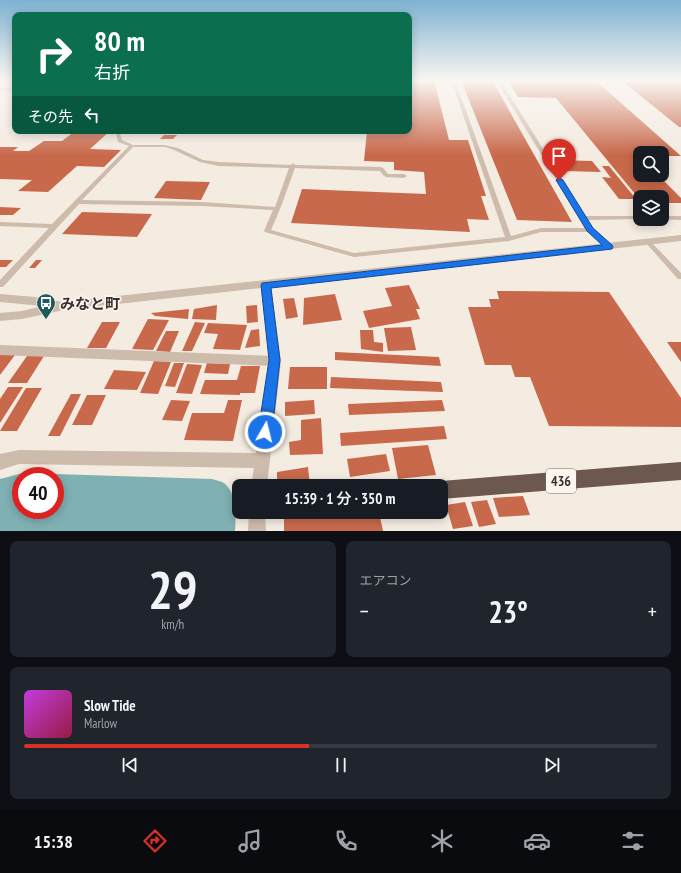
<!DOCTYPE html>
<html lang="ja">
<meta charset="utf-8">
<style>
body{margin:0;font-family:"PT Sans Narrow","Noto Sans JP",sans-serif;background:#20242c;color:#f1f3f6;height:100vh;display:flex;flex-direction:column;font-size:15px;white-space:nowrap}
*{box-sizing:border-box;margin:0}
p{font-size:13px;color:#9ea1a6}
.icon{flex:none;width:22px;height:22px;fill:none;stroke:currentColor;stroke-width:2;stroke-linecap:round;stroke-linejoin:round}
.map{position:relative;height:531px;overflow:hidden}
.panel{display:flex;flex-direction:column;gap:10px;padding:10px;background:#0d0f14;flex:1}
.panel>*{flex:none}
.top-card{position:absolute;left:12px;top:12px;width:400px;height:122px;border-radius:8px;box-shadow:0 2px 10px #0003;background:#0b6e4f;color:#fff;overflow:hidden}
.tools{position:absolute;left:633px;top:146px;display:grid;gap:8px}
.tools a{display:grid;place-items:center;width:36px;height:36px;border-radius:8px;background:#171b24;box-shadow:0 2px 10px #0003;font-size:20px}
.speed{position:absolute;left:12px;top:467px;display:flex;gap:8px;font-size:20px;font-weight:700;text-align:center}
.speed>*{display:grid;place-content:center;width:52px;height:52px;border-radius:50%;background:#171b24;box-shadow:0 2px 10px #0003;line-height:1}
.speed .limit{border:6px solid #d22;background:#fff;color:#111}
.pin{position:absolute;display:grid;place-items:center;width:34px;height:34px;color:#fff;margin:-41px -17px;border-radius:50% 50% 50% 0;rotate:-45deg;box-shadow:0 0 4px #0007}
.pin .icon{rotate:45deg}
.me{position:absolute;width:44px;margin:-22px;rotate:8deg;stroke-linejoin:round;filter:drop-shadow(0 0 3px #0008)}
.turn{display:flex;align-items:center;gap:14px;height:84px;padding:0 16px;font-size:18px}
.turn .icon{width:52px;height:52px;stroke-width:2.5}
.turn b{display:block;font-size:28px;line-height:34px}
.then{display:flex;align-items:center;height:38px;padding:0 16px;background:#0003;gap:8px;font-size:15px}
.big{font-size:30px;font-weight:600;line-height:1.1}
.panel .widget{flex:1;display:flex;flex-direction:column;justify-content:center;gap:6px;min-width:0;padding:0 14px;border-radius:8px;background:#20242c}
.panel .dial{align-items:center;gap:0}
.dial b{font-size:52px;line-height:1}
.song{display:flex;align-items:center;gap:12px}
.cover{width:48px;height:48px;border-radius:6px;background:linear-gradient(135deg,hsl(290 70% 55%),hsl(340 70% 35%))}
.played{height:4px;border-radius:2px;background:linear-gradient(90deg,#d93025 45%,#363941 45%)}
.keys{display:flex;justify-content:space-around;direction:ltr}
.heat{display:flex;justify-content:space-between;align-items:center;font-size:22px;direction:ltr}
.panel .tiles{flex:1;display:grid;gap:10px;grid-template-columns:1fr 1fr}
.widget:last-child{grid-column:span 2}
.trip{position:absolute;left:232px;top:479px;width:216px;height:40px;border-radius:8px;background:#171b24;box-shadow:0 2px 10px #0003;font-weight:600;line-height:40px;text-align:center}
.tabs{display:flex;height:64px;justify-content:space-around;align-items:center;background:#090b0e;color:#9ea1a6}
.tabs .icon{width:28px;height:28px}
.tabs .active{color:#d93025}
.tabs b{font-size:18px;color:#f1f3f6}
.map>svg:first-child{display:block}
</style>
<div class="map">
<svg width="681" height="531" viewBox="0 0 681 531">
<rect width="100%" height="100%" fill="#f4ebe1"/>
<!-- water -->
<path fill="#7fb0b2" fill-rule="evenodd" d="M23,473L212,479C215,480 221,481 224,483C237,493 236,516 235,531H0V479ZM21,476H55V510H21Z"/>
<!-- building -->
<g fill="#c8694b">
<path d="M409,80H434L449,140H468L486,196H481L489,220L467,219L470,232L291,223L302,189L426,194L424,172L394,170V162L364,161L367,131H409Z"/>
<path d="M461,80H492L572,222L517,220Z"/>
<path d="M507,80H595L681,156H662V153H640L639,155L640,175H658L681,198V203H662V197H640V200L556,98L518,97Z"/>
<path d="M621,80H681V127H679Z"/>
<path d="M75,131H110L90,149L121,150L104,167L77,166L48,192L18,191L32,180L0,179V147H18L13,151H29L44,141H62Z"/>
<path d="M145,131H177L175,134L143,133Z"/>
<path d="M164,135H177L173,139H160Z"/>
<path d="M557,160L592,161L601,172L564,171Z"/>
<path d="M602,166H609L636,199H619L602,177L611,178Z"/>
<path d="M166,181L210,182L201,200L154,198Z"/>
<path d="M0,207L21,208L13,215H0Z"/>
<path d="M82,212L152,214L137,237L62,234Z"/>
<path d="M0,260H13L6,267H0Z"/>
<path d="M36,260H42L35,268H29Z"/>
<path d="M409,285L420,309H416L420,319L369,328L363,311L392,306L385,288Z"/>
<path d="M497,291L609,292L681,398V427L549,426L530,377H515L511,365H485L468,307H491L489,299H499Z"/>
<path d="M335,294L342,320L303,325L304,298Z"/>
<path d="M294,298L298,317L286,319L283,299Z"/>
<path d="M217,305L216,320L192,319L194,309Z"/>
<path d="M257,305L258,322L247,323L246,306Z"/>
<path d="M189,309L188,319L155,316L151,313Z"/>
<path d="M148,319L169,320L153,350L132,349Z"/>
<path d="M102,322H120L106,348H87Z"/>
<path d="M195,322L205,323L192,351H182Z"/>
<path d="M208,323L247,325L240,350L213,349L218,334L204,333Z"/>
<path d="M411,327L416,350L388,351L384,328Z"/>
<path d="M259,329L260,346L245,348L251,330Z"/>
<path d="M360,330H373L374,342L383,343V352L361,349Z"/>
<path d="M166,331H179L170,352L156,351Z"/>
<path d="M667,342H681V362Z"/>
<path d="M335,352L439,357L441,366L335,360Z"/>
<path d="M0,354L15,355L0,375Z"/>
<path d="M27,356H44L27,383H8Z"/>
<path d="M154,361L171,362L158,394L140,393Z"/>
<path d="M174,363H184L175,387L165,386Z"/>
<path d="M207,363L230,364L228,374L204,373Z"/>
<path d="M187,364L202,365L192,394L176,393Z"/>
<path d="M241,366H260L255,393H240V395L200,394L205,380H237Z"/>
<path d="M290,367H327V389H288Z"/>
<path d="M114,370L146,372L137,390L104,389Z"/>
<path d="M331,377L441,382L443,392L330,388Z"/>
<path d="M8,387H23L0,423V399Z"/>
<path d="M26,388H42L17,431H0Z"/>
<path d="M71,394H81L60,436H48Z"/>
<path d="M87,395H106L92,425H72Z"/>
<path d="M171,400L190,401L182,421L162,420Z"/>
<path d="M228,400H242L233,441L184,440L192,413H224Z"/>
<path d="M314,400L315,414L285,416V402Z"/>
<path d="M442,400L445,411L349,415L348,404Z"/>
<path d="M321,418L323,454L290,455L289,442L301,440V420Z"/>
<path d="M444,426L447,439L341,446L340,433Z"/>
<path d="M428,445L436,475L398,479L392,448Z"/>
<path d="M386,454L390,471L350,477L347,459Z"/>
<path d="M308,467L310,486H277V472Z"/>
<path d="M523,496L530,515L499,517L493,498Z"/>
<path d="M487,500L496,524L479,527L471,502Z"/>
<path d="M465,502L473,526L453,529L446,505Z"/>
<path d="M320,512H379L383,531H284V517Z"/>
</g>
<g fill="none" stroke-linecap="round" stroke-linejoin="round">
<!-- service -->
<g fill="#cdbbac" fill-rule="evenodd">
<path d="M451,80H455L511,236L541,228H586L496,80H500L585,216H640V219H642L587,220L592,229L611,246L612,247L611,248H607L588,232H541L509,241L354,257L265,232L264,231L273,210L202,206L79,204L3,287H0V280L49,228L0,226V222L52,224L129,146L118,142L116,133L117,131H122L120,133L122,140L133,145H165L178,148L203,160L219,162L291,165L293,163L295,165L381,167L383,168L388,174H404L407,176L404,178L386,177L384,176L380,171L295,168L280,209L271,230L354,253L505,237ZM133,147H165L174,150L200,162L219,166L289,168L275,207L202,202L82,200Z"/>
<path d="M0,88L15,89V91L0,90Z"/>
<path d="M662,216H681V220L660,219H662Z"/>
<path d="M648,240L650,241L681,273V279H678L646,243L645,242Z"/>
</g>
<!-- minor -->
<path fill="#cdbbac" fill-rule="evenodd" d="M0,345L275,356L279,357L281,361L279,365L275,366L0,355Z"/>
<!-- tertiary -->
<g fill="#cdbbac" fill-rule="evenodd">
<path d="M681,235V241L271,287L281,361L267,486H251L254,468L19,464L0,470V454L19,450L256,453L269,361L261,288L64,310L22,319L0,321V313L22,311L43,306L0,302V294L35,297L62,302Z"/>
<path d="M249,512H265L266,531H248Z"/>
</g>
<!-- trunk -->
<path fill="#6c584f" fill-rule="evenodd" d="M681,462V480L441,499V486H434L435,484L441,481Z"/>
</g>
<!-- sky -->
<linearGradient id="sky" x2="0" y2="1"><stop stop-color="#7eb2d2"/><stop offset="0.52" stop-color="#faf6f2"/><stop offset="1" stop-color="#faf6f2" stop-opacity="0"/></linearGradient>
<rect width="681" height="155" fill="url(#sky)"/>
<!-- route -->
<path fill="#1a73e8" stroke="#114b97" d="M559,178L563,180L593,228L612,245L613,247L612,249L271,288L280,360L272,432L270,436L265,438L260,436L258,432L269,360L261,285L262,283L602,245L587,231L556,180Z"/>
<!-- icons -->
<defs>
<g id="bus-pin" transform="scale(1)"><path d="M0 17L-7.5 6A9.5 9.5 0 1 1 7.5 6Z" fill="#1f5a5e" stroke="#fbf5ee"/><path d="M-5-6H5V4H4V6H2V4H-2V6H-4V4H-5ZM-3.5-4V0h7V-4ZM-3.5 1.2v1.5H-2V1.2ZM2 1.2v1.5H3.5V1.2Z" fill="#fff"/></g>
</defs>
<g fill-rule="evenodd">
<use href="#bus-pin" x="46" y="303"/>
</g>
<g text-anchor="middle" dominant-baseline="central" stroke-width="3.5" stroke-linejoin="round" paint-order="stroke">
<!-- shield labels -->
<rect fill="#fbf5ee" stroke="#756b66" stroke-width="1" x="546" y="469" width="30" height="24" rx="3"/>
<g font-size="14" font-weight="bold" fill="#3b302b">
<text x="561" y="481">436</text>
</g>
<!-- poi labels -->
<g font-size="15" font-weight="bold" fill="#3b302b" stroke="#fbf5ee" text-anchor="start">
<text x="60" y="303">みなと町</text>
</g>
</g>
</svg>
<div class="tools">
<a><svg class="icon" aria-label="search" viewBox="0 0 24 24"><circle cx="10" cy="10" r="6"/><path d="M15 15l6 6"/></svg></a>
<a><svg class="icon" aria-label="layers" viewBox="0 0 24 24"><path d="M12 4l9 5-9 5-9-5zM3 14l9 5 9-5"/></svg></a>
</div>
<div class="speed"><div class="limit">40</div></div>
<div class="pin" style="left:559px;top:180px;background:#d93025"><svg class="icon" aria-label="arrive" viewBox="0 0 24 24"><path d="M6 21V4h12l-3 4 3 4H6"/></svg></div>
<svg class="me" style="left:265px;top:432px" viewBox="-20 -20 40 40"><circle r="17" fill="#1a73e8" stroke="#fff" stroke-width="3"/><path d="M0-11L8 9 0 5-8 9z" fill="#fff"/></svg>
<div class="trip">15:39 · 1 分 · 350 m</div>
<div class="top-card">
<div class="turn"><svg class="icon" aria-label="right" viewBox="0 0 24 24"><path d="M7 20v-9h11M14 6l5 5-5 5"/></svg><div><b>80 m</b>右折</div></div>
<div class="then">その先<svg class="icon" aria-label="left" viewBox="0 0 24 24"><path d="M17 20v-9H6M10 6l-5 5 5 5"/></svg></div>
</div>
</div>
<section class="panel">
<div class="tiles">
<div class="widget dial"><b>29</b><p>km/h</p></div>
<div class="widget"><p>エアコン</p>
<div class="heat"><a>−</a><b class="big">23°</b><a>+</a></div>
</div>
<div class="widget">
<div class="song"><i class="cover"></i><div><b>Slow Tide</b><p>Marlow</p></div></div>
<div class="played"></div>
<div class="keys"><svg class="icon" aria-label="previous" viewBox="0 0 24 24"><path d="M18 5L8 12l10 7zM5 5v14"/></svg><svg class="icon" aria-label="pause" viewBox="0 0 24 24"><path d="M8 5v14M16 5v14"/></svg><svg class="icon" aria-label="next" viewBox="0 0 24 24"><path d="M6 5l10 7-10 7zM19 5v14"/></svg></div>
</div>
</div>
</section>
<nav class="tabs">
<b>15:38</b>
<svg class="icon active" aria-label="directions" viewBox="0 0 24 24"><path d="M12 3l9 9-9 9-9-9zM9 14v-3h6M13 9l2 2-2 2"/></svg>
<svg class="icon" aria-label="music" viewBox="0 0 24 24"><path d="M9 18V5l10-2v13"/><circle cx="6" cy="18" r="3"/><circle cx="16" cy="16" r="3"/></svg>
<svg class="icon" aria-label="phone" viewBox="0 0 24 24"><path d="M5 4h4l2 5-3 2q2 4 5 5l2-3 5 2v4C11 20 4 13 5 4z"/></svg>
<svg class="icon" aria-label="climate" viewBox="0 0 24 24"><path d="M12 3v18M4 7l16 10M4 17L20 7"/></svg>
<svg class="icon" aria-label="car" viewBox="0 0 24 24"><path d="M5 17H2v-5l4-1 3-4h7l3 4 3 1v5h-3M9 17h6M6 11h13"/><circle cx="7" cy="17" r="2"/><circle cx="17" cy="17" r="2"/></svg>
<svg class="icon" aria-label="filters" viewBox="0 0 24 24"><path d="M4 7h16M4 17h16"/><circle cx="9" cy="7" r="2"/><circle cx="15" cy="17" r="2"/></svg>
</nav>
